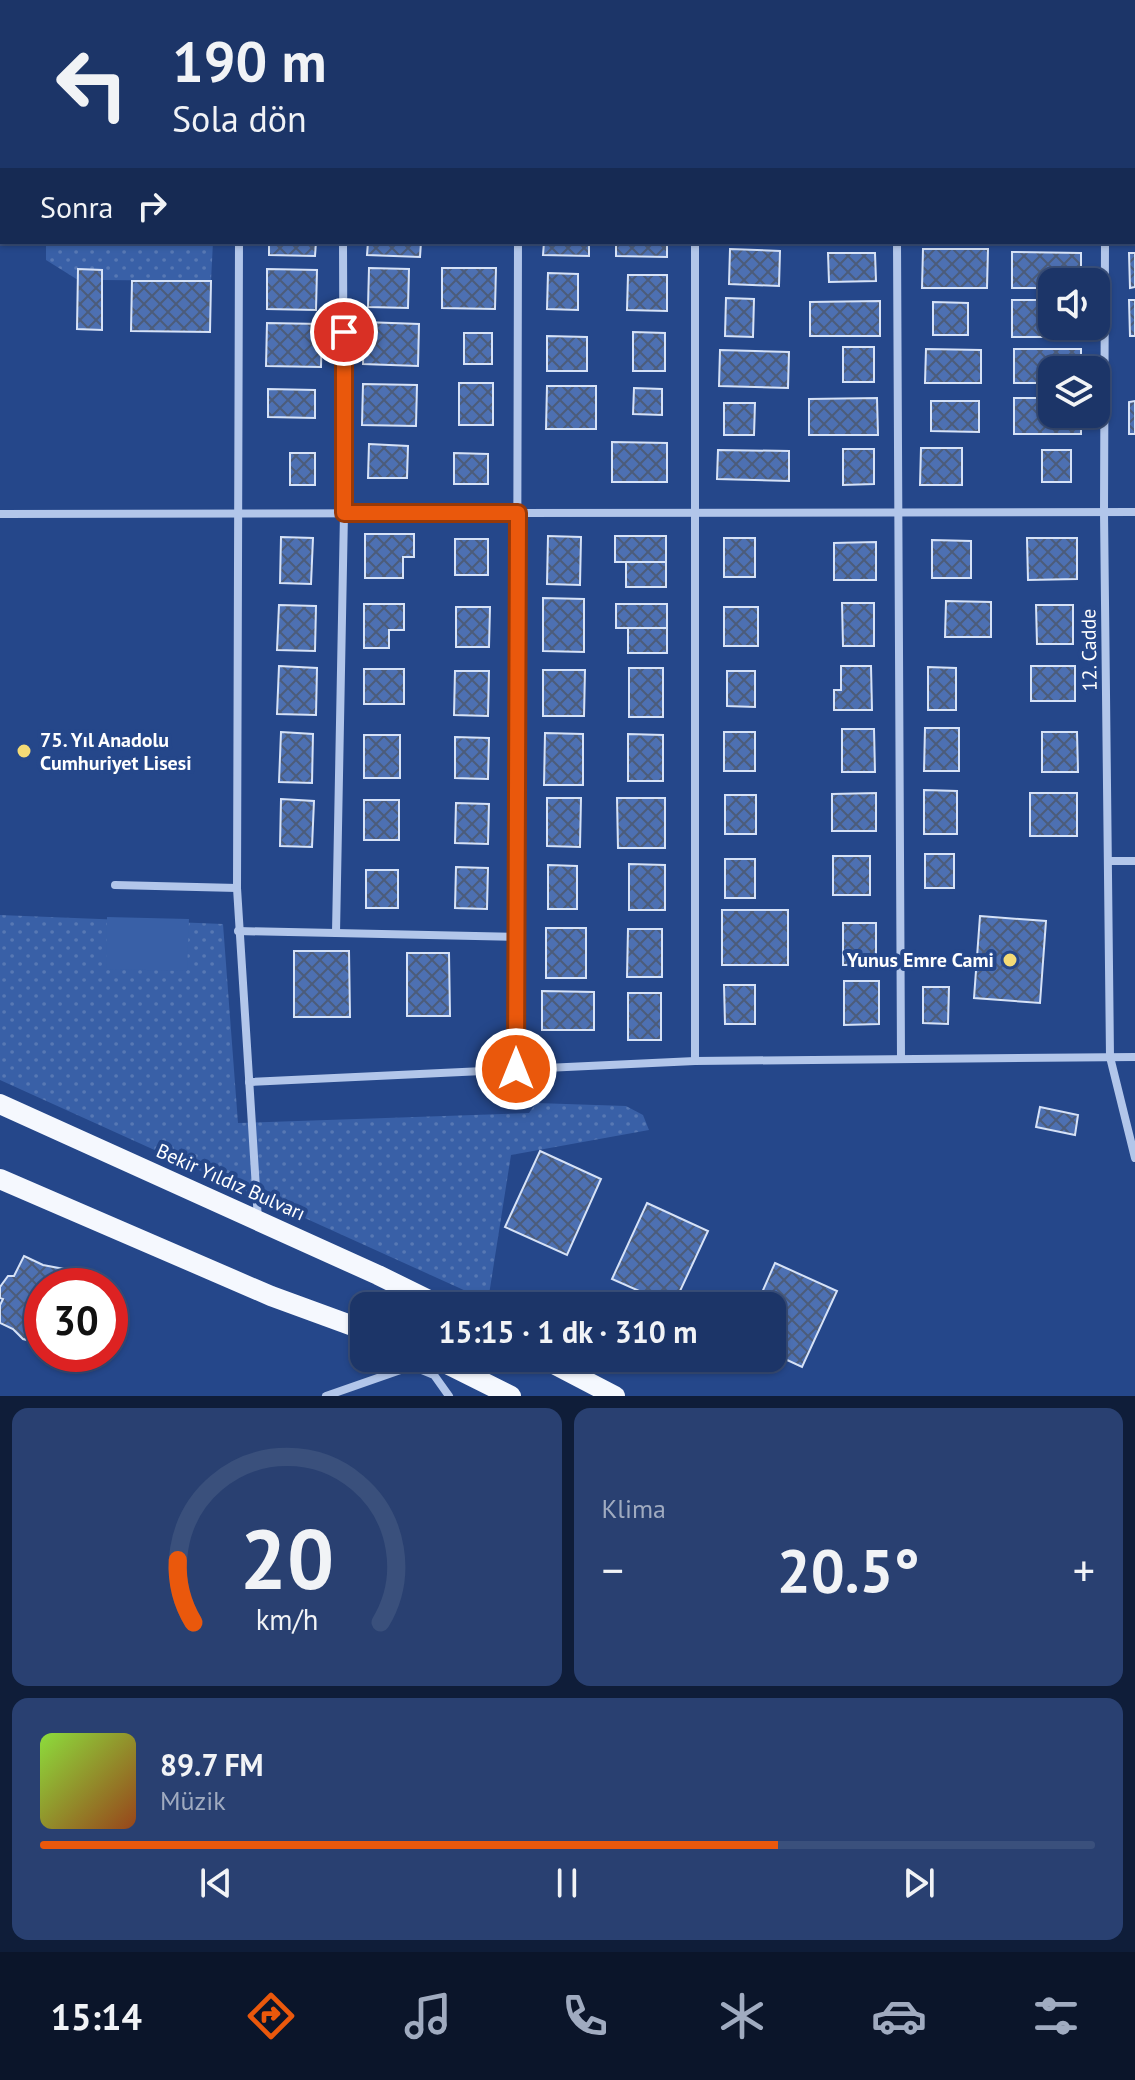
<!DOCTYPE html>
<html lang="tr">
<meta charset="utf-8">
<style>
body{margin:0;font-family:"PT Sans",sans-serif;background:#294071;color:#f1f3f6;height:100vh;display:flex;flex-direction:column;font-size:30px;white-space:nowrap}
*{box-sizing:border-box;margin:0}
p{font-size:26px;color:#a0abc0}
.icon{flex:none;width:44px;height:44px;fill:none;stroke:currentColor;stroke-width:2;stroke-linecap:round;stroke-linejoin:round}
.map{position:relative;height:1396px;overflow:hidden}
.sheet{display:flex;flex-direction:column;gap:12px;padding:12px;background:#0f1d39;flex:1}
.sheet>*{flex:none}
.guide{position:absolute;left:0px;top:0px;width:1136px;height:244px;box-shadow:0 2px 6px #0004,0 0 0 2px #3a507c;background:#1c3568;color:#f1f3f6;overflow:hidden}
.fabs{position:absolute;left:1038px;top:268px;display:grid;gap:16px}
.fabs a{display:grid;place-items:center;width:72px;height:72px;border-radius:16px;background:#1c3568;box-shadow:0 2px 6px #0004,0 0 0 2px #3a507c;font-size:40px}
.speed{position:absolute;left:24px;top:1268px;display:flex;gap:16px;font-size:40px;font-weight:700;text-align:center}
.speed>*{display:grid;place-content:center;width:104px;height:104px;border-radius:50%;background:#1c3568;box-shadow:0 2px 6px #0004,0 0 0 2px #3a507c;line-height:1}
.speed .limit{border:12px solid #d22;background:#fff;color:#111}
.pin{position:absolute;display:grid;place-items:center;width:68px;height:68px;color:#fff;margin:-34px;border:4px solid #fff;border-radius:50%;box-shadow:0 2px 8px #0007}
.me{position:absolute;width:88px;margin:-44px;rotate:0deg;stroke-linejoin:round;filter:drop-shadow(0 0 6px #0008)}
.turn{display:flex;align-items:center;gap:28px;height:168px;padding:0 40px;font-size:36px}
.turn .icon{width:104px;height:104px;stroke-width:2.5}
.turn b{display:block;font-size:56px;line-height:68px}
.then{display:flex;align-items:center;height:76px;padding:0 40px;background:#0003;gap:16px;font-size:30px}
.big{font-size:60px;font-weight:600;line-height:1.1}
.sheet .tile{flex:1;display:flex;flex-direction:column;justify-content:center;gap:12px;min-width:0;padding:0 28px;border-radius:16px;background:#294071}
.sheet .dial{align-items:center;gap:0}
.dial svg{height:208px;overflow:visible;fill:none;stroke:#3a507c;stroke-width:7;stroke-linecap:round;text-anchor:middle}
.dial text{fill:#f1f3f6;stroke:none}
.song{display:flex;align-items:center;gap:24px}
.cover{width:96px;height:96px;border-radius:12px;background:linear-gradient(135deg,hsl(90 70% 55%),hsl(20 70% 35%))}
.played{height:8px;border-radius:4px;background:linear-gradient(90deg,#ea580c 70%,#3a507c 70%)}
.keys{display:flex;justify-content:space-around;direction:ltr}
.heat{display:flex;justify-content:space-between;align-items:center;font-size:44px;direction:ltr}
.sheet .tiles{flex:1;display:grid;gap:12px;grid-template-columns:1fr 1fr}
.tile:last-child{grid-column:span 2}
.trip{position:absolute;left:350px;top:1292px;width:436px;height:80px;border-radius:16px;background:#1c3568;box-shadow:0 2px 6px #0004,0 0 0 2px #3a507c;font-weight:600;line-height:80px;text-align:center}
.dock{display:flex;height:128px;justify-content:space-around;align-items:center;background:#0b152a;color:#a0abc0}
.dock .icon{width:56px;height:56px}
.dock .current{color:#ea580c}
.dock b{font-size:36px;color:#f1f3f6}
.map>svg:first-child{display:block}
</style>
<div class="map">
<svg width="1135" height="1396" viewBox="0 0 1135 1396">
<defs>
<pattern id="grass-dots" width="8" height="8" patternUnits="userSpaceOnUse" patternTransform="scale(2)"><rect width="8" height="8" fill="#3960a7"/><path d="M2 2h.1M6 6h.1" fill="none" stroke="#5778b4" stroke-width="1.8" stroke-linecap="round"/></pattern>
<pattern id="building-cross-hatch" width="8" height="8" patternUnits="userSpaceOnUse" patternTransform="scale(2)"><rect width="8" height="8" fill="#4d70b2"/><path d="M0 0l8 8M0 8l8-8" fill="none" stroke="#4c5c7a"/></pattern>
</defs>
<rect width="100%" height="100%" fill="#25478a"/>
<!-- grass -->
<g fill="url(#grass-dots)">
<path d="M46,242H213L211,281L102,280V270L78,269V280L46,260Z"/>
<path d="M0,915L223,924L238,1123L529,1113L536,1103L626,1106L643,1115L649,1130L511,1155L488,1301L0,1080Z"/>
</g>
<!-- pitch -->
<path fill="#3960a7" d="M107,917L189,919L187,971L106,969Z"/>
<!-- building -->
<g fill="url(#building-cross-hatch)" stroke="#d6e2f7" stroke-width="2">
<rect x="931" y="0" width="138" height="2"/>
<path d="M269,242H316L315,256L269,255Z"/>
<path d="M368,242H421L420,257L367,255Z"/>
<path d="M544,242H589V256L543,255Z"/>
<path d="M616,242H667V257L616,256Z"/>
<path d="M730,249L780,251L779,286L729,284Z"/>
<path d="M923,249H988L987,288H922Z"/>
<path d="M1012,252L1081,253V282H1052V288H1012Z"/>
<path d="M828,253H875L876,281L829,282Z"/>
<path d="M1129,253H1135V287L1130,288Z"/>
<path d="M369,268L409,269L408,308L368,307Z"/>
<path d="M442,268H496L495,309L442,308Z"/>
<path d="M78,269L102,270V330L77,329Z"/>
<path d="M267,269L317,270L316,310L267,309Z"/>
<path d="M548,273L578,274V310L547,309Z"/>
<path d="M628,275H667V311L627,310Z"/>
<path d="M132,281H211L210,332L131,331Z"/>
<path d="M726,298L754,299L753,337L725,336Z"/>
<path d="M1012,300H1052V326H1080V337H1012Z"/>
<path d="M1129,300H1135V336H1130Z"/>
<path d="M880,301V336H810V302Z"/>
<path d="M933,302L968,303V335H933Z"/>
<path d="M364,322L419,324L418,366L363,364Z"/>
<path d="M267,323L322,324L321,367L266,366Z"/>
<path d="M633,332L665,333V371H633Z"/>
<rect x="464" y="333" width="28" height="31"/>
<path d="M547,336L587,337V371H547Z"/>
<rect x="843" y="347" width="31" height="35"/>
<path d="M926,349L981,350V383H925Z"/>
<path d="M1014,349H1081V370H1052V383H1014Z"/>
<path d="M720,350L789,352L788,388L719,386Z"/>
<rect x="459" y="383" width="34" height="42"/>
<path d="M363,384L417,385L416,426L362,425Z"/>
<path d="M547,386H596V429H546Z"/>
<path d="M634,388L662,389V415L633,414Z"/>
<path d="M268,389L315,390V418L268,417Z"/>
<path d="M877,398L878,435H809V399Z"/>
<path d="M1014,398H1052V414H1081V434H1014Z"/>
<path d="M931,401H979V432L931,431Z"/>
<path d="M1135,401V434H1129V402Z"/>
<path d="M724,403H755L754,435H724Z"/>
<path d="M612,442L667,443V482H612Z"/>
<path d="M369,444L408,446L407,478H368Z"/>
<path d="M921,448H962V485H920Z"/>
<path d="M843,449H874V484L843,485Z"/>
<path d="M718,450L789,451V481L717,479Z"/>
<rect x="1042" y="450" width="29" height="32"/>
<rect x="290" y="453" width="25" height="32"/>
<path d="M454,453L488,454V484H454Z"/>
<path d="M365,534H414V557H403V578H365Z"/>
<path d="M548,536L581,537L580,585L547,584Z"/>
<rect x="615" y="536" width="51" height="26"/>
<path d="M281,537L313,538L311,584L280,583Z"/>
<rect x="724" y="538" width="31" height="39"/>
<path d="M1027,538H1077V579L1028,580Z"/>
<rect x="455" y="539" width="33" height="36"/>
<path d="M932,540L971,541V578H932Z"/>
<path d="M876,542V580H834V543Z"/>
<rect x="626" y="562" width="40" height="25"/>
<path d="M543,598L584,599V652L543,651Z"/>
<path d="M946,601L991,602V637H945Z"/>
<path d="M842,603H874V646H843Z"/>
<path d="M364,604H404V630H389V648H364Z"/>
<rect x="616" y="604" width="51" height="24"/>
<path d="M279,605L316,606L315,651L277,650Z"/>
<path d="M1036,605H1073V644H1037Z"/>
<path d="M456,607H490L489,647H456Z"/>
<rect x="724" y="607" width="34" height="39"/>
<rect x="628" y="628" width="39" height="25"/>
<path d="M279,666L317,668L316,715L277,714Z"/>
<path d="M841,666H871L872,710H834V690H841Z"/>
<rect x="1031" y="666" width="44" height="35"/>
<path d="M928,667L956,668V710H928Z"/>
<rect x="629" y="668" width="34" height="49"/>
<rect x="364" y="669" width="40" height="35"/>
<path d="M543,670H585L584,716H543Z"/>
<path d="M455,671H489L488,716L454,715Z"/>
<path d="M727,671H755V707L727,706Z"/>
<path d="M925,728H959V771H924Z"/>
<path d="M842,729H874L875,772H842Z"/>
<path d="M281,732L313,734L312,783L279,782Z"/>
<rect x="724" y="732" width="31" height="39"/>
<path d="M1042,732H1077L1078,772H1042Z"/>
<path d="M545,733L583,734V785H544Z"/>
<path d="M628,734L663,735V781H628Z"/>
<rect x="364" y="735" width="36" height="43"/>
<path d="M455,737L489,738L488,779L455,778Z"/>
<path d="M924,790L957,791V834H924Z"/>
<path d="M876,793V831H832V794Z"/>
<rect x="1030" y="793" width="47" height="43"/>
<rect x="725" y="795" width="31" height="39"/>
<path d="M547,798H581L580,847L547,846Z"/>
<path d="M617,798H665V848H618Z"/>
<path d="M281,799L314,801L312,847L280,846Z"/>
<rect x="364" y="800" width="35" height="40"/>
<path d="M456,803L489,804L488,844L455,843Z"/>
<rect x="925" y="854" width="29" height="34"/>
<rect x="833" y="856" width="37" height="39"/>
<rect x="725" y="859" width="30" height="39"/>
<path d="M629,864L665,865V910H629Z"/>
<path d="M548,865L577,866V909H548Z"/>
<path d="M456,867L488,868L487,909L455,908Z"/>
<rect x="366" y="870" width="32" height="38"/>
<rect x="722" y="910" width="66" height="55"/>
<path d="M980,916L1046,921L1040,1003L974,998Z"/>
<rect x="843" y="923" width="33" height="42"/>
<rect x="546" y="928" width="40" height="50"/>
<path d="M628,929H662V977H627Z"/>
<path d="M294,951H349L350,1017H294Z"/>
<path d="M407,953H449L450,1016H407Z"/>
<path d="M844,981H879V1024L844,1025Z"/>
<path d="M724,985H755V1024H725Z"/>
<path d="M923,987H949L948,1024L923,1023Z"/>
<path d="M542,991L594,992V1030H542Z"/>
<rect x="628" y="993" width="33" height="47"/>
<path d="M1040,1107L1078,1115L1075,1135L1036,1127Z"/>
<path d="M540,1151L601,1179L567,1255L505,1227Z"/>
<path d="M647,1203L708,1231L673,1306L612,1279Z"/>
<path d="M24,1256L43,1265L64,1269L75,1280L87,1286H42V1344L23,1339L13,1329L0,1323V1305L3,1299L0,1298V1287L8,1276H14Z"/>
<path d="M775,1263L837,1291L802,1367L772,1353V1306H756Z"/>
</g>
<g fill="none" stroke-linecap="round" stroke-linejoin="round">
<!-- minor -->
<g stroke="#b2c6ea" stroke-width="8">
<path d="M343,0V2"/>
<path d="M695,0V2"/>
<path d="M241,2V0"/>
<path d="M519,2V0"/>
<path d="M897,2V0"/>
<path d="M1105,2V0"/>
<path d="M1134,78H1135"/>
<path d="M239,242L237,888L258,1220"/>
<path d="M897,242L901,1059"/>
<path d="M1105,242L1104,512L1110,1057L1135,1158"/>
<path d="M0,514L1135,512"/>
<path d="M1108,861H1135"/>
<path d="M115,885L237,888"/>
<path d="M238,931L517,937"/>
<path d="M336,933L344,513L343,242"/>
<path d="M695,1061V242"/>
<path d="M516,1069L518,242"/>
<path d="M249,1082L695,1061L1135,1057"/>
<path d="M412,1366L434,1375L449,1396"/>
<path d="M326,1396L412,1366L417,1358"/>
</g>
<!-- primary -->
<g stroke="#f5f8fe" stroke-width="20">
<path d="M0,1104L378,1275L441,1306"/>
<path d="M0,1179L271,1296L364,1330"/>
<path d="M435,1358L511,1396"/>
<path d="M542,1358L615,1396"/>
</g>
</g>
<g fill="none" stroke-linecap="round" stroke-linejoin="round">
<!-- route casing -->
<g stroke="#983908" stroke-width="20">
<path id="route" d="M344,332V513H518L516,1069"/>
</g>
<!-- route -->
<use href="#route" stroke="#ea580c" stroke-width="14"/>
</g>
<!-- markers -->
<g fill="#f4db76" stroke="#25478a" stroke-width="3">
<circle cx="24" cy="751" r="8"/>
<circle cx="1010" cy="960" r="8"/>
</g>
<g text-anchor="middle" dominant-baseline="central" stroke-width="8" stroke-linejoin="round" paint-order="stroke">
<!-- street labels -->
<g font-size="20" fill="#fff" stroke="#25478a">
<text transform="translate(1089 650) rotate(-91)">12. Cadde</text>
<text transform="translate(231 1182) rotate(24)">Bekir Yıldız Bulvarı</text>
</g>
<!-- poi labels -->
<g font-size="20" font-weight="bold" fill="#fff" stroke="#25478a" text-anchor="start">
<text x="40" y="740">75. Yıl Anadolu<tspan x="40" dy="23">Cumhuriyet Lisesi</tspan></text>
<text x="994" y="960" text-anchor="end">Yunus Emre Cami</text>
</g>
</g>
</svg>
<div class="fabs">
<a><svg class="icon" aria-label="sound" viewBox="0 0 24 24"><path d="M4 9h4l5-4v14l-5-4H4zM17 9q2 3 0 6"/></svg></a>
<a><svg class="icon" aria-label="layers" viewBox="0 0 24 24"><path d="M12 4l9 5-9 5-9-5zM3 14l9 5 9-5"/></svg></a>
</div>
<div class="speed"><div class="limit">30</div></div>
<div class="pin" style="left:344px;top:332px;background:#d93025"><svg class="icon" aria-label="arrive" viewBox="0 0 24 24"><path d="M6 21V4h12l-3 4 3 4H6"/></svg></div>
<svg class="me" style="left:516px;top:1069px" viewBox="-20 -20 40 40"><circle r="17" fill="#ea580c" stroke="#fff" stroke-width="3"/><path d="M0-11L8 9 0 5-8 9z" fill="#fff"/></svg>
<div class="trip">15:15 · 1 dk · 310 m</div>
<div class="guide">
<div class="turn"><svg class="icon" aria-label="left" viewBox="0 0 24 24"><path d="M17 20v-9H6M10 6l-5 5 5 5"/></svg><div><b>190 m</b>Sola dön</div></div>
<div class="then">Sonra<svg class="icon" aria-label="right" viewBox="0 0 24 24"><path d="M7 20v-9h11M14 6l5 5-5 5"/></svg></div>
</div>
</div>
<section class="sheet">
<div class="tiles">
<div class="tile dial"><svg viewBox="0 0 100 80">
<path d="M14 69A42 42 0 1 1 86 69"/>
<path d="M14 69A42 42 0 0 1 8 45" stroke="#ea580c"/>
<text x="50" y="56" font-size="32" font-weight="700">20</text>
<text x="50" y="72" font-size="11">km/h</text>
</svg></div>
<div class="tile"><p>Klima</p>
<div class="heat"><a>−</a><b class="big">20.5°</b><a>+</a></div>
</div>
<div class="tile">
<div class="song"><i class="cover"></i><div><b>89.7 FM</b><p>Müzik</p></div></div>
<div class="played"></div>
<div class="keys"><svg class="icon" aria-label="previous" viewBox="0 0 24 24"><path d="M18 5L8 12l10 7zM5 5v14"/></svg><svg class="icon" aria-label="pause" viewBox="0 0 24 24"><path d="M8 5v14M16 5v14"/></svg><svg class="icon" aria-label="next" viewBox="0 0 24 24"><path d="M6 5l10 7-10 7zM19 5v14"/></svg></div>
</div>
</div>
</section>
<nav class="dock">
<b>15:14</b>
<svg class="icon current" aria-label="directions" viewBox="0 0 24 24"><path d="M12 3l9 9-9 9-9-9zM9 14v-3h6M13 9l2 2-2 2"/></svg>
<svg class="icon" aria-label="music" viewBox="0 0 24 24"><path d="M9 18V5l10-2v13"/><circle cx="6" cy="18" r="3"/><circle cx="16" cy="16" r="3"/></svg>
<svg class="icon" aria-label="phone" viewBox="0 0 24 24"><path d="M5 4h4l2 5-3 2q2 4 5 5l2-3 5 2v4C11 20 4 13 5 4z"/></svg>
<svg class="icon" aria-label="climate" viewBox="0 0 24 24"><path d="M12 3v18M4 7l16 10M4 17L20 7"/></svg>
<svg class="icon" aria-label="car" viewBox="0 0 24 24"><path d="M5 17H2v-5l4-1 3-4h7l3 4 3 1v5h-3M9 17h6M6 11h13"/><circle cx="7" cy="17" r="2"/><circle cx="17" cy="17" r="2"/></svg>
<svg class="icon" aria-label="filters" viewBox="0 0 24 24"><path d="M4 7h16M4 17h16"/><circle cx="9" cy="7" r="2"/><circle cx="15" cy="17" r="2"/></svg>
</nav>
